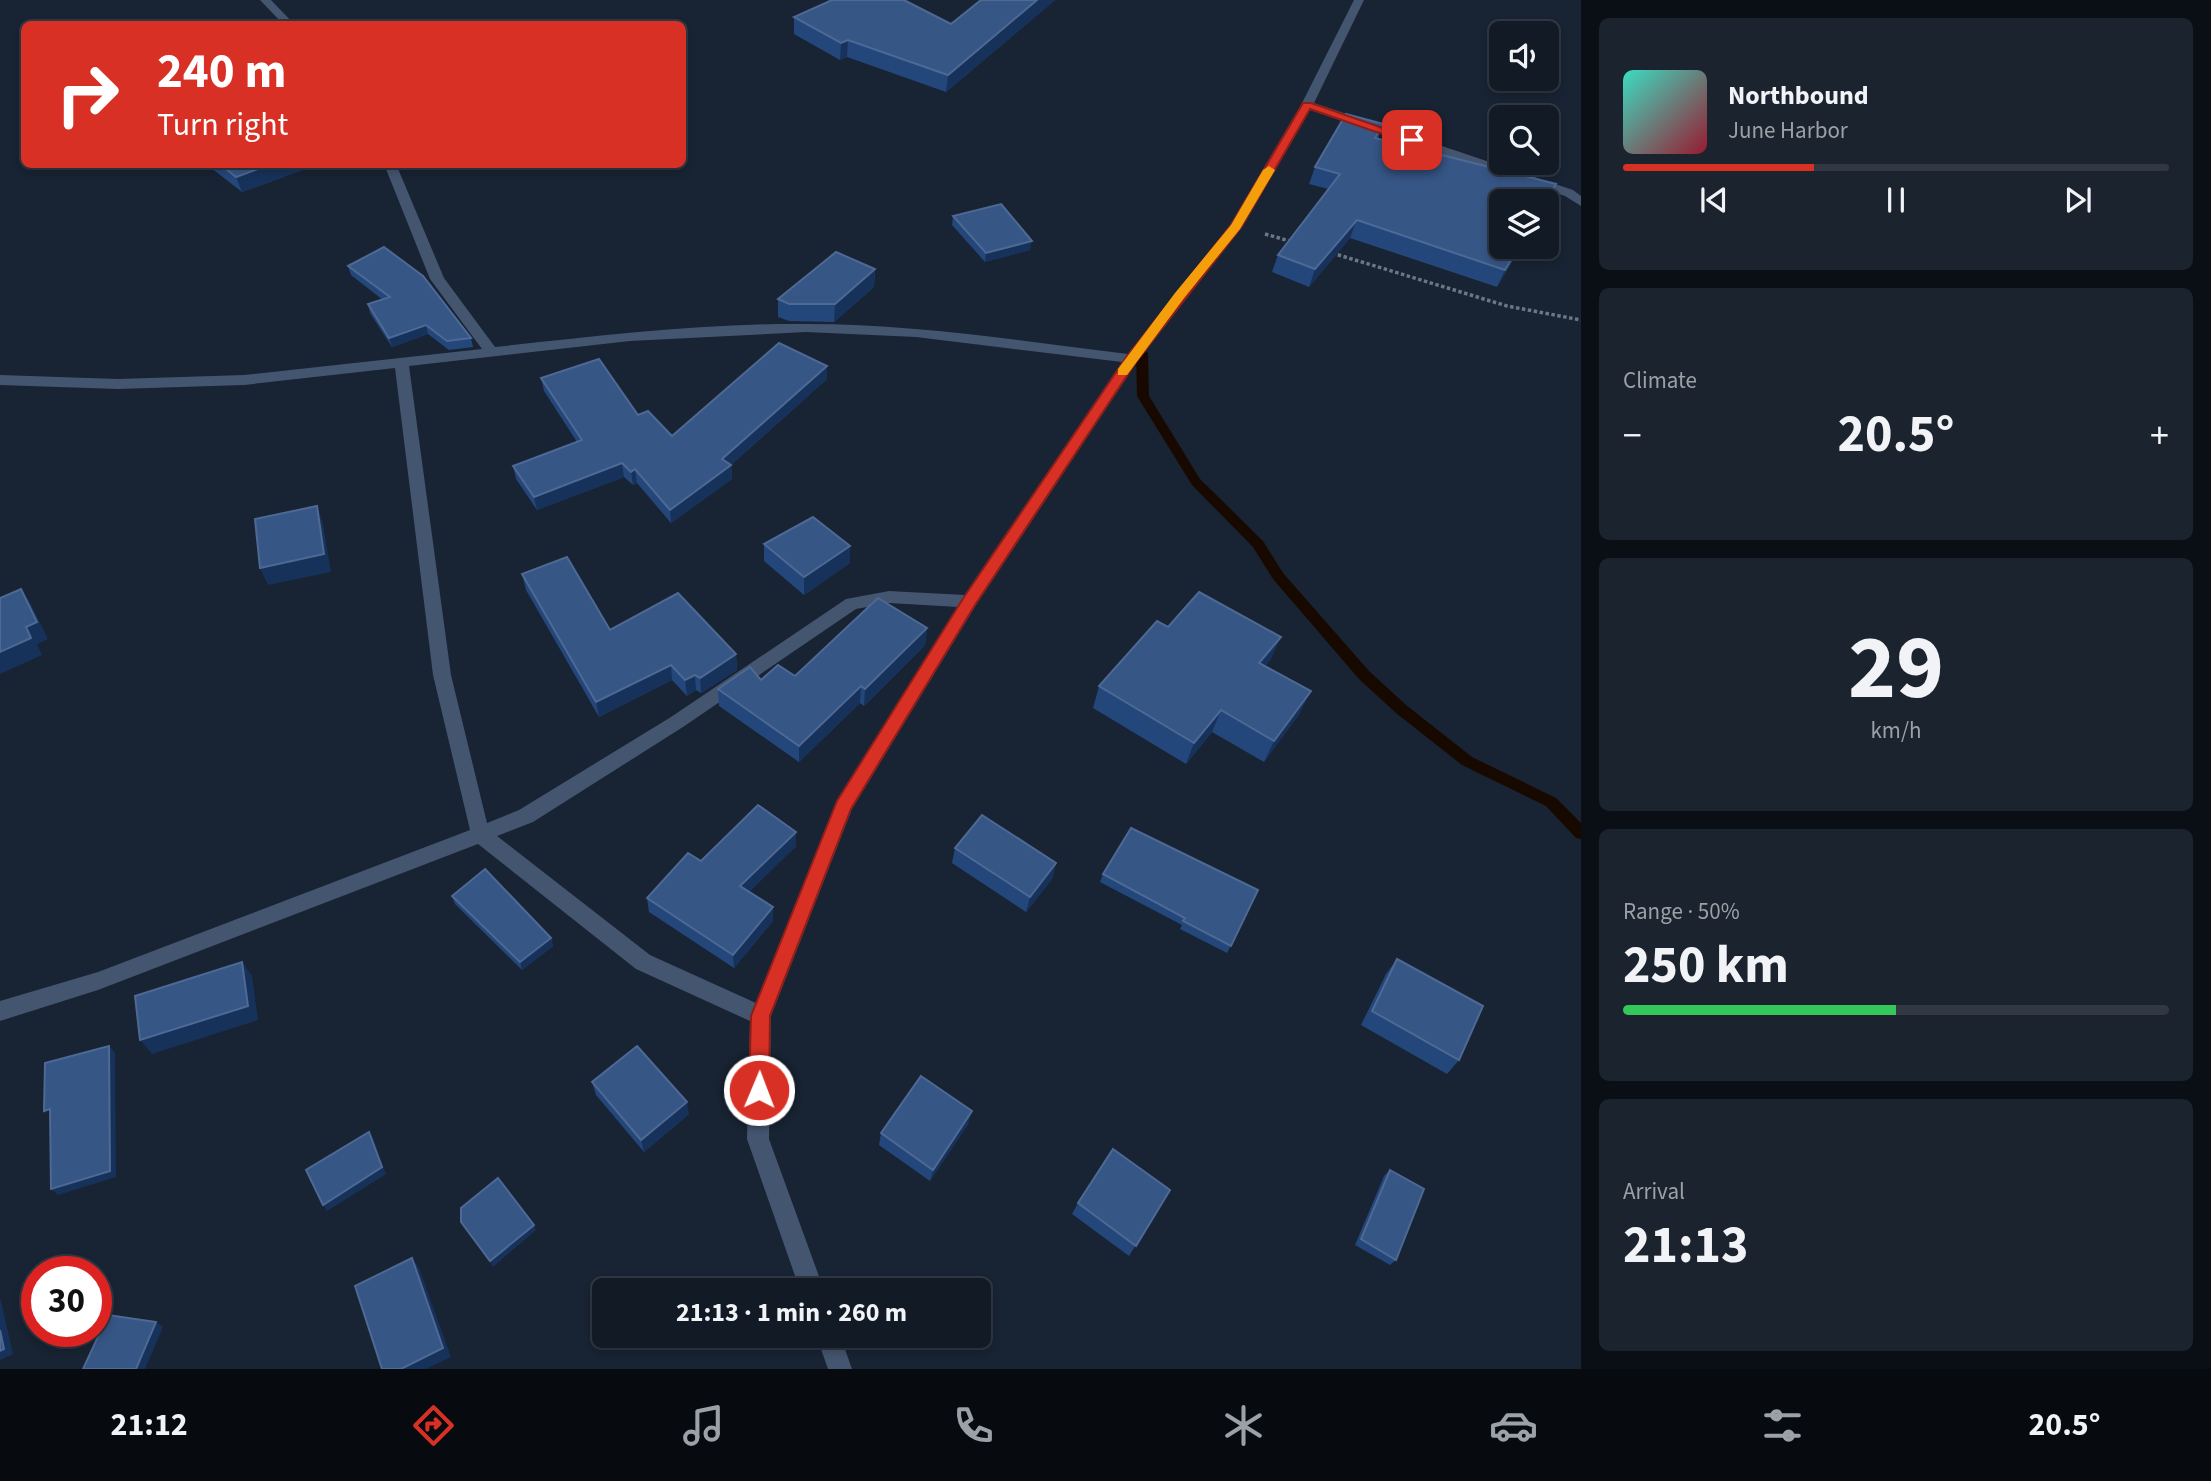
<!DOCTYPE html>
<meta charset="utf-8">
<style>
body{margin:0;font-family:"Source Sans 3",sans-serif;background:#1b232e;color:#f1f3f6;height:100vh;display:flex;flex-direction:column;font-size:26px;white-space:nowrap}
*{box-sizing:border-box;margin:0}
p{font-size:23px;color:#9ca1a7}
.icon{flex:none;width:38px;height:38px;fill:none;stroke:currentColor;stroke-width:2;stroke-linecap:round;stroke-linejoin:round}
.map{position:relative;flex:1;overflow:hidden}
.details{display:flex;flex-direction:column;gap:18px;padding:18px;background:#0a0e15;width:630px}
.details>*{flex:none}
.guide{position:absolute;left:21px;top:21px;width:665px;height:147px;border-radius:10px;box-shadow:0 4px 10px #0003,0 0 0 2px #313843;background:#d93025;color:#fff;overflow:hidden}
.fabs{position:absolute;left:1489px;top:21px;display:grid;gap:14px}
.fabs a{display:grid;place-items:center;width:70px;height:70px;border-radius:10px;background:#121a26;box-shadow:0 4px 10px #0003,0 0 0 2px #313843;font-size:35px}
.speed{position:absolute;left:21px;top:1256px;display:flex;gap:14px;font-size:35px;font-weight:700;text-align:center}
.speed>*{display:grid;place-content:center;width:91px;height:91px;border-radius:50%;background:#121a26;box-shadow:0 4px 10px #0003,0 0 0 2px #313843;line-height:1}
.speed .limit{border:10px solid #d22;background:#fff;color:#111}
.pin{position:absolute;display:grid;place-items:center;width:60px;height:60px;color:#fff;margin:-30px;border-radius:14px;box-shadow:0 4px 10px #0006}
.me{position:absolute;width:77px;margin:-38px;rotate:1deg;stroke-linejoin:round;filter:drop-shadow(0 0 5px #0008)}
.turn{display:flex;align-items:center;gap:24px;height:147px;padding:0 21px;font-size:32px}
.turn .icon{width:91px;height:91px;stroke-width:2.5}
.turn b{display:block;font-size:49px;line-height:60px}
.big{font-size:52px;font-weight:700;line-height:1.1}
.details .card{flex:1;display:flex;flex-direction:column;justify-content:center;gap:10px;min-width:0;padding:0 24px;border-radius:10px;background:#1b232e}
.details .dial{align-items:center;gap:0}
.dial b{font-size:91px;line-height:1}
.song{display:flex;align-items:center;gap:21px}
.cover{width:84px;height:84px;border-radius:10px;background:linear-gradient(135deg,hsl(170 70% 55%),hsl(350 70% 35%))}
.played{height:7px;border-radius:4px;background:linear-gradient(90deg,#d93025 35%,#313843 35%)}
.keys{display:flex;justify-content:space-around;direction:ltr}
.heat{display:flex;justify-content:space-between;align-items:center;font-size:38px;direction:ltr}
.charge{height:10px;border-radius:5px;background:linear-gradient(90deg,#34c759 50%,#313843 0)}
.trip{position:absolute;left:592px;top:1278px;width:399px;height:70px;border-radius:10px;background:#121a26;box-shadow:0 4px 10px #0003,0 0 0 2px #313843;font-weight:700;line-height:70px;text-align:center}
.tabs{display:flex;height:112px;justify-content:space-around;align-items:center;background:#070a0f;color:#9ca1a7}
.tabs .icon{width:49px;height:49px}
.tabs .active{color:#d93025}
.tabs b{font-size:32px;color:#f1f3f6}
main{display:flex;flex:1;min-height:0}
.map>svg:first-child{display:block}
</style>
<main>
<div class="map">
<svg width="1581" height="1369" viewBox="0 0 1581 1369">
<rect width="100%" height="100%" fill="#182333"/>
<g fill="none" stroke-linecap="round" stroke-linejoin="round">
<!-- stream -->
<path fill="#180900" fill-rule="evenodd" d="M1142,349L1148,353L1149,396L1200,479L1263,541L1283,573L1369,671L1406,705L1472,757L1556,798L1581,823V839L1576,838L1546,806L1462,765L1396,713L1359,679L1273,579L1253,547L1192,485L1137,396L1136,353Z"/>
<!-- path -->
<g stroke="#6d7784" stroke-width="3.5" stroke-dasharray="3.5 2.5" stroke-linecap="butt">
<path d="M1265,234L1293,242"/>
<path d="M1332,253L1507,306L1581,320"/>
</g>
<!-- minor -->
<g fill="#44556f" fill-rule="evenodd">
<path d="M260,0H271L294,24H283Z"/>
<path d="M1354,0H1364L1314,103L1573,190L1581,196V206L1565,196L1310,110L1243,226L1137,362L976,605L852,809L771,1016L769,1139L824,1290H800L747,1139L750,1021L636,969L478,844L98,990L0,1021V1001L98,972L470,830L433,675L395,368L244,385L118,389L0,385V375L118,379L244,375L482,349L430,279L384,164H396L444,278L495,347C598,336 703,323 807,324C914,324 1022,341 1128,354L1230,225L1301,105ZM806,332L916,337L1122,362L965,595L889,591L846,599L671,717L519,810L487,823L451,675L409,366L630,341ZM889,603L958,607L837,800L756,1003L650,955L497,836L533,822L683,727L856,609Z"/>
<path d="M816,1335H840L852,1369H828Z"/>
</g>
</g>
<!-- wall -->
<g fill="#24477b">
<path d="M981,0H1055L946,92L847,57L840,60L794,34V17L951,24Z"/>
<path d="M1383,124L1378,139L1521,247L1497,287L1350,238L1309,287L1272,272L1278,255L1328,189L1309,184L1315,167Z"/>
<path d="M206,164H319L242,192Z"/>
<path d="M953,216L1030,250L985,262L952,225Z"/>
<path d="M348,266L471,338L473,347L449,350L428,334L392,347L370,313L368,304L383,300L351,275Z"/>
<path d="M875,269L874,287L834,322L789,321L778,317V299Z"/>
<path d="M541,378L638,415L672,436L827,379L731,465L732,479L671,523L637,483L633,485L624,477L537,510L516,479L513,466L577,442L544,391Z"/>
<path d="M764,544L850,546V563L804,595L764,561Z"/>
<path d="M522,574L610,630L736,654L737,670L701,693L696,690L687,696L672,680L599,717L526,590Z"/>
<path d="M1168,627L1271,659L1265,666L1300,713L1264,762L1212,732L1186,764L1093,708L1099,686Z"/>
<path d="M927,628L925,645L864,706L860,703L799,762L719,706L718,689L761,680L795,676Z"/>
<path d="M796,832V846L749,892L773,921L734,968L649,912L647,898L701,861Z"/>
<path d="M955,848L1056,863L1052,879L1026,912L952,863Z"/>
<path d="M1103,874L1258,890L1227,953L1180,929L1182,925L1100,882Z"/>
<path d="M452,896L551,938L553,946L522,970L455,904Z"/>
<path d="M1397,959L1459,1060L1447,1074L1361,1025L1386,974Z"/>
<path d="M592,1082L689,1114L644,1152L596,1095Z"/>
<path d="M968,1124L930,1181L879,1145L881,1133Z"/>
<path d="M1390,1170L1396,1260L1390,1265L1355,1245L1384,1176Z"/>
<path d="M1170,1190L1129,1256L1072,1214L1078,1203Z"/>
</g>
<!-- shaded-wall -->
<g fill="#17325a">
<path d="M1037,0H1055L946,92L948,75Z"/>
<path d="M848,40L847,57L840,60L841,43Z"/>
<path d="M272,164H319L242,192L236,177Z"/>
<path d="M1357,220L1350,238L1309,287L1315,269Z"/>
<path d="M1032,241L1030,250L985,262L986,253Z"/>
<path d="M1519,247H1521L1497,287L1505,270Z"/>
<path d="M875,269L874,287L834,322L835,304Z"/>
<path d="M426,325L428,334L392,347L389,338Z"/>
<path d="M827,366V379L731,465L732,479L671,523L670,510L722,459Z"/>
<path d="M622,463L624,477L537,510L534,497Z"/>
<path d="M635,469L637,483L633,485L631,472Z"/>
<path d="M317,506L323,524L331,572L268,585L260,568Z"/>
<path d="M850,546V563L804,595V577Z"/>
<path d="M21,589L32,606L48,639L37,644L42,655L0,674V652Z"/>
<path d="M927,628L925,645L864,706L865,689Z"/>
<path d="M1281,637L1271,659L1250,685L1259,663Z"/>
<path d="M736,654L737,670L701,693L700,678Z"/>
<path d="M671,665L672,680L599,717L596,702Z"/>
<path d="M695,675L696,690L687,696L685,680Z"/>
<path d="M861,686L860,703L799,762V746Z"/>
<path d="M1311,691L1300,713L1264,762L1274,741Z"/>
<path d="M1221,710L1212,732L1186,764L1194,743Z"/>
<path d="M796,832V846L741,900L740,886Z"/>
<path d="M1056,863L1052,879L1026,912L1030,897Z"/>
<path d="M773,907V921L734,968L733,955Z"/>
<path d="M551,938L553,946L522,970L520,962Z"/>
<path d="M242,962L252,976L258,1020L152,1054L140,1040Z"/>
<path d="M109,1046L115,1053L116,1177L58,1195L51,1189Z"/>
<path d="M687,1102L689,1114L644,1152L641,1140Z"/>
<path d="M972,1111L968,1124L930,1181L933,1170Z"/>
<path d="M369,1132L373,1138L386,1174L327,1211L323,1205Z"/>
<path d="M534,1225L536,1230L493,1267L490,1261Z"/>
<path d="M412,1258L419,1268L451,1357L426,1369H401Z"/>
<path d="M0,1300L1,1301L13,1354L0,1360Z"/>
<path d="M156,1322L163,1327L145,1369H136Z"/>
</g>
<!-- building -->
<g fill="#365686" stroke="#4d6994" stroke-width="2">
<path d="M832,0H904L951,24L981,0H1037L948,75L848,40L841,43L794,17Z"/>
<path d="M1346,114L1383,124L1375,138L1556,184L1546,201H1502V247H1519L1505,270L1357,220L1315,269L1278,255L1340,174L1315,167Z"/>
<path d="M220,164H272L236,177Z"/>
<path d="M1001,204L1032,241L986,253L953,216Z"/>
<path d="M384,247L423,276L471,338L447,341L426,325L389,338L368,304L390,297L348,266Z"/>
<path d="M836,252L875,269L835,304H789L778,299Z"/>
<path d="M779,343L827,366L722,459L731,465L670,510L635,469L631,472L622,463L534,497L513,466L582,440L541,378L599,359L638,415L648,411L672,436Z"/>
<path d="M317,506L324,554L260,568L255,519Z"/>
<path d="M813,517L850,546L804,577L764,544Z"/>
<path d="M567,557L610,630L678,593L736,654L700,678L695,675L685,680L671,665L596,702L522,574Z"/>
<path d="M21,589L37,622L26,627L31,638L0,652V598Z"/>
<path d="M1199,592L1281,637L1259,663L1311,691L1274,741L1221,710L1194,743L1099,686L1157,621L1168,627Z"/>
<path d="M878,598L927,628L865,689L861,686L799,746L718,689L750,667L761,680L778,665L795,676Z"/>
<path d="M758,805L796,832L740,886L773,907L733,955L647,898L688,853L701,861Z"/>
<path d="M982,815L1056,863L1030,897L955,848Z"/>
<path d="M1131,828L1258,890L1231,946L1183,921L1185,918L1103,874Z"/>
<path d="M485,869L551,938L520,962L452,896Z"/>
<path d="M1397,959L1483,1006L1459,1060L1372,1011Z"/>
<path d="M242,962L248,1006L140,1040L135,996Z"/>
<path d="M109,1046L110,1171L51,1189L50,1109L44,1111L45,1063Z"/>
<path d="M637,1046L687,1102L641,1140L592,1082Z"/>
<path d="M921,1076L972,1111L933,1170L881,1133Z"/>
<path d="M369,1132L382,1167L323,1205L306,1170Z"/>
<path d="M1113,1149L1170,1190L1136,1246L1078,1203Z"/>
<path d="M1390,1170L1424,1189L1396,1260L1361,1239Z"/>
<path d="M498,1178L534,1225L490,1261L461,1222V1208Z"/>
<path d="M412,1258L443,1348L401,1369H382L355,1286Z"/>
<path d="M108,1315L156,1322L136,1369H83Z"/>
<path d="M0,1330L4,1349L0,1351Z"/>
</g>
<!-- route -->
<path fill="#d93025" stroke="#8d1f18" stroke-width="2" d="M1303,103H1311L1417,140L1408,143L1310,109L1242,226L1136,362L975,605L851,809L770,1016L769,1090L766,1096L759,1099L752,1096L749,1090L751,1016L837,801L964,597L1127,356L1231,225Z"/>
<!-- slow -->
<path fill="#f59e0b" d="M1269,166L1275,170L1240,229L1184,298L1127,375H1118V369L1175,293L1231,225L1263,170Z"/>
</svg>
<div class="fabs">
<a><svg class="icon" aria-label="sound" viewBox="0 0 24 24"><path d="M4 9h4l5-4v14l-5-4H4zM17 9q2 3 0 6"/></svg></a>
<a><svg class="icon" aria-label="search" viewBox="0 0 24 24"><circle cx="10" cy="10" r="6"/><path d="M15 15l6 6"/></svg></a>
<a><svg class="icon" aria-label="layers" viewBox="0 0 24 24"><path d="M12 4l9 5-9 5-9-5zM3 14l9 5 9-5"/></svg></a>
</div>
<div class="speed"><div class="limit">30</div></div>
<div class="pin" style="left:1412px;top:140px;background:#d93025"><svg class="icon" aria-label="arrive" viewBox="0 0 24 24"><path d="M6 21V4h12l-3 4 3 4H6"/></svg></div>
<svg class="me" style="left:759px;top:1090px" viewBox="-20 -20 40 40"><circle r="17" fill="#d93025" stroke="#fff" stroke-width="3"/><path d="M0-11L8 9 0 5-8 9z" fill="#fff"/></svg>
<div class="trip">21:13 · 1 min · 260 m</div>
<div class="guide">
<div class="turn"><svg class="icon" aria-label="right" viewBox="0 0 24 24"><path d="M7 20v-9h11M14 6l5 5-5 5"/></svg><div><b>240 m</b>Turn right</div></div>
</div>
</div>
<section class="details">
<div class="card">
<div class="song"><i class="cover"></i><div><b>Northbound</b><p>June Harbor</p></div></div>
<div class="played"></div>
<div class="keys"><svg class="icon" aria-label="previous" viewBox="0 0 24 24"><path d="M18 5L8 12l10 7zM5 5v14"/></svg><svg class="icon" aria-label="pause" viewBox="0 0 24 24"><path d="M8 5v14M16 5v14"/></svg><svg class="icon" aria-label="next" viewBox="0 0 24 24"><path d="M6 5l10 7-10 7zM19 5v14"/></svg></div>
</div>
<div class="card"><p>Climate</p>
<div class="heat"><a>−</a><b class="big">20.5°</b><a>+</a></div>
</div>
<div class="card dial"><b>29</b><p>km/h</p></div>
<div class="card"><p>Range · 50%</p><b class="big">250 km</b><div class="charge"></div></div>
<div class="card"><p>Arrival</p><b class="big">21:13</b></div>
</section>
</main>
<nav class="tabs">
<b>21:12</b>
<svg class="icon active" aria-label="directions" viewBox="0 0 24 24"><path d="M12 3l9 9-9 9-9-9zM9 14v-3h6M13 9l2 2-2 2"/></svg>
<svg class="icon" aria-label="music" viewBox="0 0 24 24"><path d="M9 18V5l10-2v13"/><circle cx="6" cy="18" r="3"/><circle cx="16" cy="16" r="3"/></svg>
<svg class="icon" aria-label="phone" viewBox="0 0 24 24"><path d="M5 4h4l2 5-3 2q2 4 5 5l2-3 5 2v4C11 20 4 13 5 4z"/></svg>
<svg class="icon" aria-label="climate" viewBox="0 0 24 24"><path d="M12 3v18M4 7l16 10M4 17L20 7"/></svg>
<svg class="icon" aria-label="car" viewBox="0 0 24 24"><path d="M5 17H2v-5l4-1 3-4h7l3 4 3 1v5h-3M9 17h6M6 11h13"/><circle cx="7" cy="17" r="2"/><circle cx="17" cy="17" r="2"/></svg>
<svg class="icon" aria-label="filters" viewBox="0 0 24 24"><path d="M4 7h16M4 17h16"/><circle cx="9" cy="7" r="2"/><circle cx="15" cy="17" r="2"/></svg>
<b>20.5°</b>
</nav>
